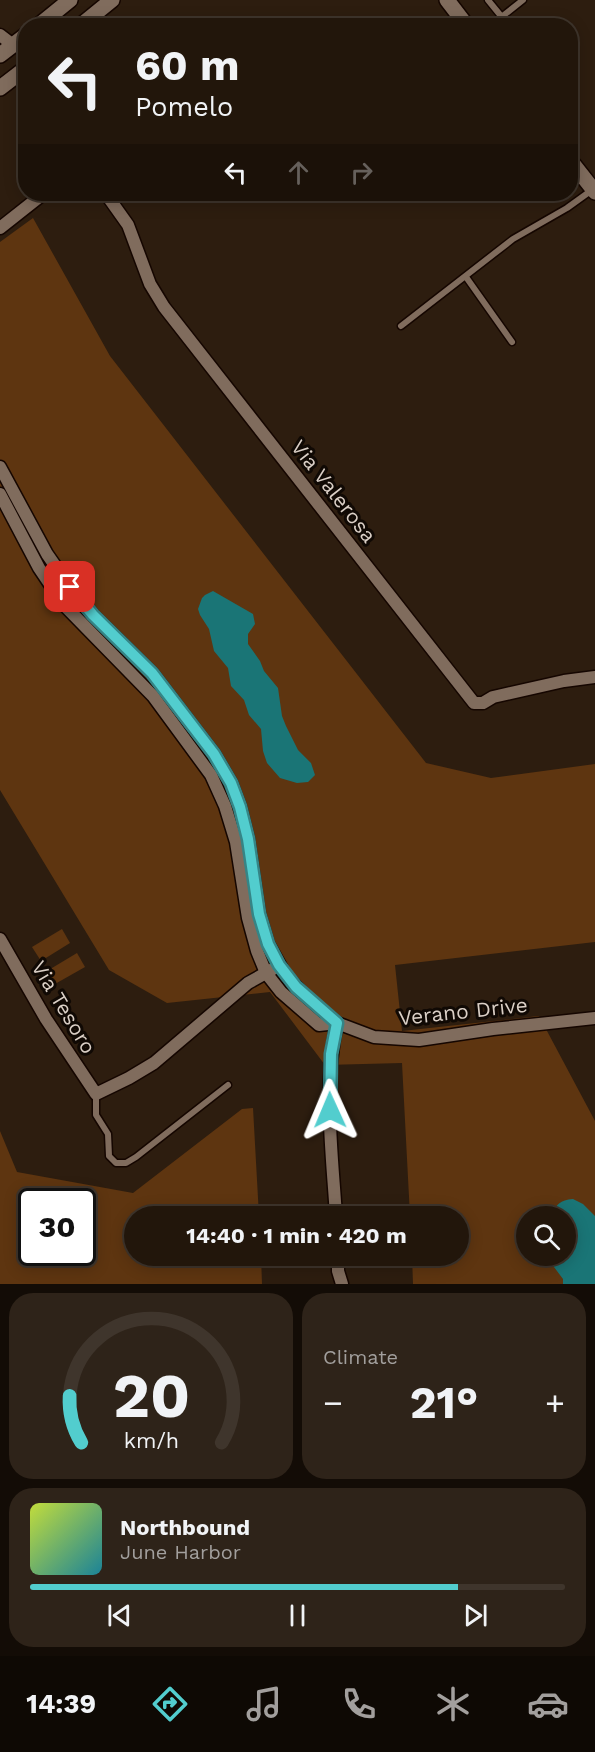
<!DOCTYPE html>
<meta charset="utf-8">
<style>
body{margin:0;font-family:"Work Sans",sans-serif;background:#2e2319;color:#f1f3f6;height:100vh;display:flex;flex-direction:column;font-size:22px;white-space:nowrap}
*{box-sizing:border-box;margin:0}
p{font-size:20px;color:#a29f9d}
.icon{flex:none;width:33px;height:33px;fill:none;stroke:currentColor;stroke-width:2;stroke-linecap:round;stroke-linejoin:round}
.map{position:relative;height:1284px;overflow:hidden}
.drawer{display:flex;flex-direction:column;gap:9px;padding:9px;background:#130c06;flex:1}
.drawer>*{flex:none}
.guide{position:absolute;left:18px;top:18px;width:560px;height:183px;border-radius:24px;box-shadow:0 3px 15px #0003,0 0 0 2px #3f352c;background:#22160b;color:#f1f3f6;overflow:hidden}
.fabs{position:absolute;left:516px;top:1206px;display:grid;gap:12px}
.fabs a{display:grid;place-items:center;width:60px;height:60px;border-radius:50%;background:#22160b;box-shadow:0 3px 15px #0003,0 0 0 2px #3f352c;font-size:30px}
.speed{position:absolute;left:18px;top:1188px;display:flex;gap:12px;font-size:30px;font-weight:700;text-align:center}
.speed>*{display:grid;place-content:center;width:78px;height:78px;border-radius:50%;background:#22160b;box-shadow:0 3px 15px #0003,0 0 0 2px #3f352c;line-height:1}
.speed .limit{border:3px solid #111;border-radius:9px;background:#fff;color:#111}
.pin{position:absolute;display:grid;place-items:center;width:51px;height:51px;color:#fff;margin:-26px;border-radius:12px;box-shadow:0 3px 9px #0006}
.me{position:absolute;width:66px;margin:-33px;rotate:359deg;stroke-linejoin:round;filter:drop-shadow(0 0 4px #0008)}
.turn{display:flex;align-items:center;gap:21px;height:126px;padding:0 18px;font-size:27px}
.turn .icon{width:78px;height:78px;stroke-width:2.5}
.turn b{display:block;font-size:42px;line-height:51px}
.lanes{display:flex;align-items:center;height:57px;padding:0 18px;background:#0003;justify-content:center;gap:30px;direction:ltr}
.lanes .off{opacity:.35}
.big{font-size:45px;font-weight:700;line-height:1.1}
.drawer .widget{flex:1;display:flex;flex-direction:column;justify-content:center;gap:9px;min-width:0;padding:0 21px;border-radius:24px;background:#2e2319}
.drawer .dial{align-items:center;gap:0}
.dial svg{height:156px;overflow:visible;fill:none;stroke:#3f352c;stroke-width:7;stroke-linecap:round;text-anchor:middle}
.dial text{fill:#f1f3f6;stroke:none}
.song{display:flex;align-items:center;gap:18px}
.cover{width:72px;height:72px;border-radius:9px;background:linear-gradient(135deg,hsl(70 70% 55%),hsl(190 70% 35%))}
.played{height:6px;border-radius:3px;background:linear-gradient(90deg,#52cdce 80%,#3f352c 80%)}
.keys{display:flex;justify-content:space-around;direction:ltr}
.heat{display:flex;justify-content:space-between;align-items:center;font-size:33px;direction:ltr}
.drawer .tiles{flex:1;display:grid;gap:9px;grid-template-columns:1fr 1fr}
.widget:last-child{grid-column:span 2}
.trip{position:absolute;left:124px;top:1206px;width:345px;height:60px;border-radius:30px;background:#22160b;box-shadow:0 3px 15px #0003,0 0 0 2px #3f352c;font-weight:700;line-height:60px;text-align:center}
.dock{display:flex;height:96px;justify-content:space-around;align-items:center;background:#0e0904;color:#a29f9d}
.dock .icon{width:42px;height:42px}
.dock .on{color:#52cdce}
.dock b{font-size:27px;color:#f1f3f6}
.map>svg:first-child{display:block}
</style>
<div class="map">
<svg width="595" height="1284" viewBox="0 0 595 1284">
<rect width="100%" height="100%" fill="#2d1d0f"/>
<!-- green -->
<g fill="#5e3510" fill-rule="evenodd">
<path d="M33,218L110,356L426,763L491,778L595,764V942L395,965L402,1031L539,1016L595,1121V1284H413L412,1256H459V1216H410L402,1063L325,1065L270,992L167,1003L109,970L0,790V242ZM526,1216H566V1256H526Z"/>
<path d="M62,929L70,943L41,961L32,947Z"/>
<path d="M77,953L85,967L55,984L47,971Z"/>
<path d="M253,1108L259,1216H135V1256H261L262,1284H0V1131L17,1172L133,1193L242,1109ZM32,1202H82V1252H32Z"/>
</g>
<!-- water -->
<g fill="#1a7576">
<path d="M213,591L253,614L255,624L248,634V644L260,661L264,671L278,688L282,716L286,726L298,750L311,763L315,775L308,782L297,783L280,778L267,763L263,751L261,729L249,715L244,700L231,686L228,668L214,651L209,629L200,615L198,609L202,598L205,595Z"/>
<path d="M573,1199L583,1204L595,1216V1284H563V1279L548,1259L547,1256H566V1216H552C556,1204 560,1200 573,1199Z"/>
</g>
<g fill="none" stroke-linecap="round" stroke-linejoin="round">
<!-- lane casing -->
<g stroke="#150600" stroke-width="9">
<g id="lane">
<path d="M488,0L501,16"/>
<path d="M490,26L523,0"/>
<path d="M466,277L512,342"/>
<path d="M401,326L513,239L567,208L592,190"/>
<path d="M96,1094V1115L108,1134L109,1156L116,1163H126L136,1157L228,1085"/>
</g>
</g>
<!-- street casing -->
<g stroke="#150600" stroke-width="15">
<g id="street">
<path d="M0,35L13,45"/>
<path d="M106,194L128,225L150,284L164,307L474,703H483L493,697L564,681L595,677"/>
<path d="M0,228L43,194"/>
<path d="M0,467L47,554L70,587L93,615L152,673L214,754L231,783L240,807L248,839L259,914L268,944L286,976L307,998L337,1023L374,1037L419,1040L493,1029L595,1018"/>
<path d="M0,494L39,568L64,605L153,696L211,775L225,806L236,842L248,918L257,951L266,973L281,992L319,1025L337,1023"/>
<path d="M0,939L46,1019L96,1094L129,1078L154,1063L248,983L273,969"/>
<path d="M336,1216C332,1152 323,1087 337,1023"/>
<path d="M338,1256V1271L342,1284"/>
</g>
</g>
<!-- secondary casing -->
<g stroke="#150600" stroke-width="18">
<g id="secondary">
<path d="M447,0L467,26"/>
<path d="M38,26L70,0"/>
<path d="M80,26L112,0"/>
<path d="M0,55L26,35"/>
<path d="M0,88L26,68"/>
<path d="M570,160L595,192"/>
</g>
</g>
<!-- lane -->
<use href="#lane" stroke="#806c5d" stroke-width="6"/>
<!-- street -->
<use href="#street" stroke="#806c5d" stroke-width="12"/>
<!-- secondary -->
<use href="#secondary" stroke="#806c5d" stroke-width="15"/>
</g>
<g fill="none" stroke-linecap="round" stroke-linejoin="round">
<!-- route casing -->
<g stroke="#358586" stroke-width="15">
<path id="route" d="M70,587L93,615L152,673L214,754L231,783L240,807L248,839L259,914L268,944L279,965L296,987L337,1023L331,1054L330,1110"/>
</g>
<!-- route -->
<use href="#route" stroke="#52cdce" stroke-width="10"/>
</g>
<g text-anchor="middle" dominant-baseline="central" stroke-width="6" stroke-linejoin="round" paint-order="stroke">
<!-- street labels -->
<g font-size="21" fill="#dacfc6" stroke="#100904">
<text transform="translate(334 491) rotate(52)">Via Valerosa</text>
<text transform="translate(64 1007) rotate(59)">Via Tesoro</text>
<text transform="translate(463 1011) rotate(-6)">Verano Drive</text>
</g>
</g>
</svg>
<div class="fabs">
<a><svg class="icon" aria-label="search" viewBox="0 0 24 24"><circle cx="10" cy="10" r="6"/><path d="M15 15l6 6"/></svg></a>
</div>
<div class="speed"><div class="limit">30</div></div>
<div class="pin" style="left:70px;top:587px;background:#d93025"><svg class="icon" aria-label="arrive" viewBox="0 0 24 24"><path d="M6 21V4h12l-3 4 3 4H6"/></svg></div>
<svg class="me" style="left:330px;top:1110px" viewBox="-20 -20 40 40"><path d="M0-17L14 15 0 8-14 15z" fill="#52cdce" stroke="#fff" stroke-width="4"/></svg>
<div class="trip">14:40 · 1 min · 420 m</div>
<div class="guide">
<div class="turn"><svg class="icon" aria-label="left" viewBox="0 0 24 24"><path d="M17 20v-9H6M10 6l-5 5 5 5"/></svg><div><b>60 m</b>Pomelo</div></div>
<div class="lanes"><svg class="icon" aria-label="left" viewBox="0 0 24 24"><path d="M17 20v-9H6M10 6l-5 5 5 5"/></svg><svg class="icon off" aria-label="ahead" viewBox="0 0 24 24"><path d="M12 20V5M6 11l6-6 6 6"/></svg><svg class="icon off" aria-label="right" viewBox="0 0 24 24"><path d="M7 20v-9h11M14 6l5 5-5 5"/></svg></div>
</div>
</div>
<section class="drawer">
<div class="tiles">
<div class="widget dial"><svg viewBox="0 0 100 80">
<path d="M14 69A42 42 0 1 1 86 69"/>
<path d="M14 69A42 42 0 0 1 8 45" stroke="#52cdce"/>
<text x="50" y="56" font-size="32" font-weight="700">20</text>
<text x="50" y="72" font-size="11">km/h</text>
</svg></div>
<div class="widget"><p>Climate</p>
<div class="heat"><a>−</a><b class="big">21°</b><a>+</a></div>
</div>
<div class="widget">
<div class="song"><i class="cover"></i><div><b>Northbound</b><p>June Harbor</p></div></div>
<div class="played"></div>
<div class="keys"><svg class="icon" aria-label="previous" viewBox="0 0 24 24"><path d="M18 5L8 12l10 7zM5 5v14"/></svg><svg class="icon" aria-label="pause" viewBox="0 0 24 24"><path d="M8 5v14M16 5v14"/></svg><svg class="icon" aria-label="next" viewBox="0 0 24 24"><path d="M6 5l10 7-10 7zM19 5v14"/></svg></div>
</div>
</div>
</section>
<nav class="dock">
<b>14:39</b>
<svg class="icon on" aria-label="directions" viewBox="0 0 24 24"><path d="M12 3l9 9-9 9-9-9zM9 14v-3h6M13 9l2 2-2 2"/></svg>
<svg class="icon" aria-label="music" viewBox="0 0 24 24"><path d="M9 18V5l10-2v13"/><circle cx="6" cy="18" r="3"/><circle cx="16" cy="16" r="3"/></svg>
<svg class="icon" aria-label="phone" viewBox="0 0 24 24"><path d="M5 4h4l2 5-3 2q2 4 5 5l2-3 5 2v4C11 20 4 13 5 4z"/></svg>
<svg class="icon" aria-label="climate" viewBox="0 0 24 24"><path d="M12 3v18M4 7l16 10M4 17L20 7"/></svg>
<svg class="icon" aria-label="car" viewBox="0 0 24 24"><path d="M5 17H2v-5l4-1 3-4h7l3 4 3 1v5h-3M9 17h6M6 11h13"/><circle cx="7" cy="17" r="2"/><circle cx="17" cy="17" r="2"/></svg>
</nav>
